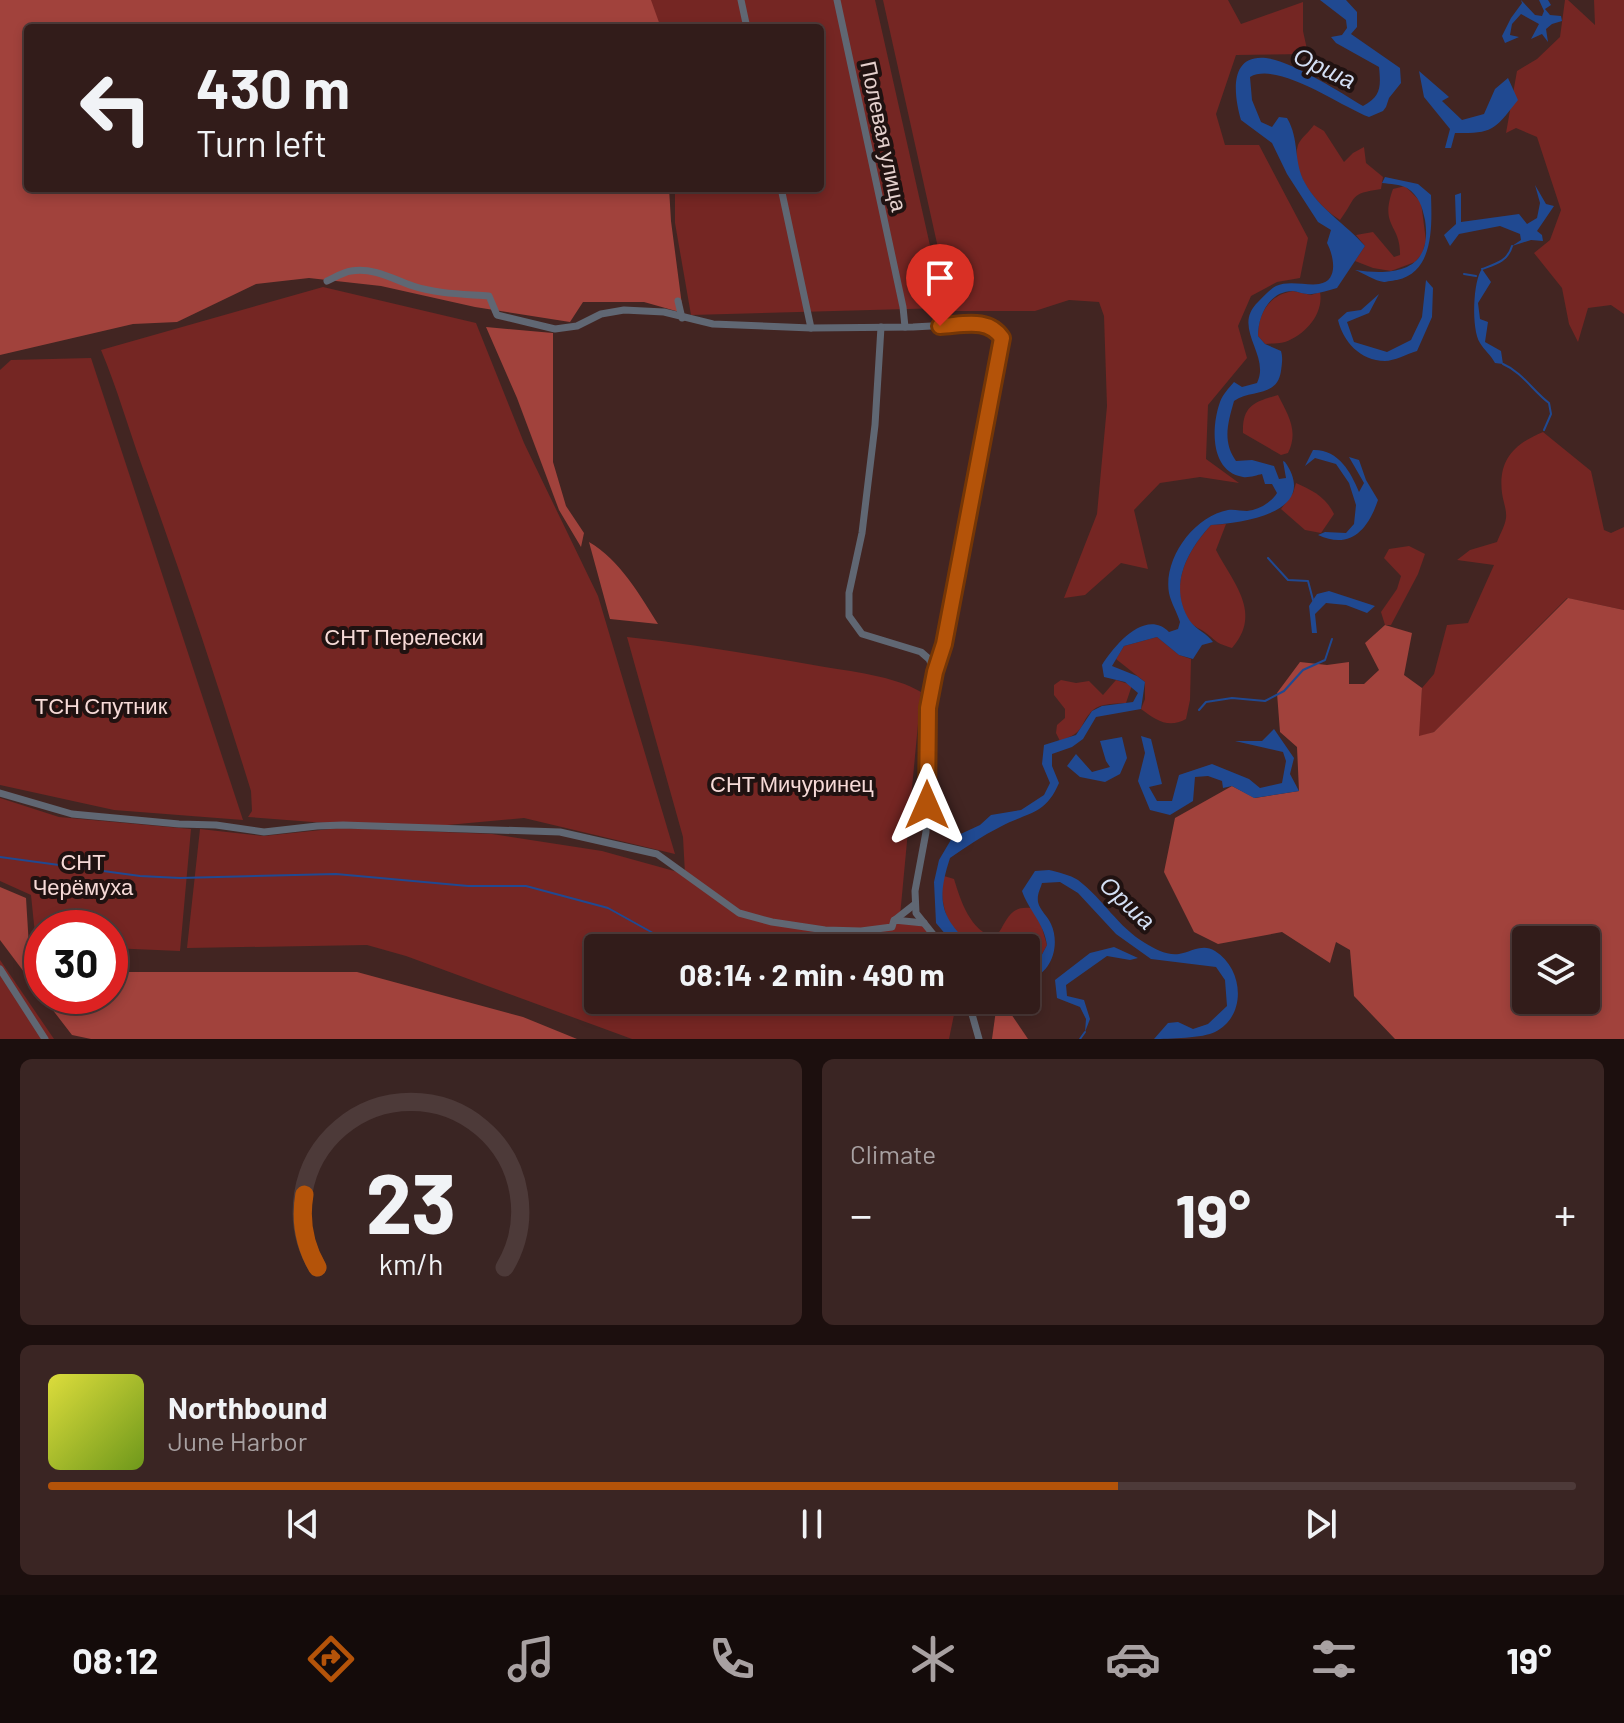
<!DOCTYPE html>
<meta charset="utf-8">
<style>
body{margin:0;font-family:Barlow,sans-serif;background:#3a2523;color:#f1f3f6;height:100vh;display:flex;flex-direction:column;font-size:30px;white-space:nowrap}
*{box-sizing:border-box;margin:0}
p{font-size:26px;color:#a8a1a2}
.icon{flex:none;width:44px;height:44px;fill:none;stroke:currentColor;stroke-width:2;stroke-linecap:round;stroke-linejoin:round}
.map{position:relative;height:1039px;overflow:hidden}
.details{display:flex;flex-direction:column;gap:20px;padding:20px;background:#1c0f0e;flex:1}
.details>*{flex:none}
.guide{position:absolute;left:24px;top:24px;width:800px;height:168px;border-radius:8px;box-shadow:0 4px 12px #0003,0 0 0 2px #4d3a39;background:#321c1a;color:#f1f3f6;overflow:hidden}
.buttons{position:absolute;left:1512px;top:926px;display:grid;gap:16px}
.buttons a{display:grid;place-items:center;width:88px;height:88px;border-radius:8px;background:#321c1a;box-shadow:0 4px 12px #0003,0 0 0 2px #4d3a39;font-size:40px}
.speed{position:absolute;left:24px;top:910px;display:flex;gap:16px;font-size:40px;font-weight:700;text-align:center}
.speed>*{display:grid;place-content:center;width:104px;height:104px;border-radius:50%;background:#321c1a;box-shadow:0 4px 12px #0003,0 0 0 2px #4d3a39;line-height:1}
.speed .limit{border:12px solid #d22;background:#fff;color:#111}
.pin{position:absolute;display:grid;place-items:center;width:68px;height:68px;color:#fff;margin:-82px -34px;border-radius:50% 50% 50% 0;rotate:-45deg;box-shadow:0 0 8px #0007}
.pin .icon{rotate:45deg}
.me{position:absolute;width:88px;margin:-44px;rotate:0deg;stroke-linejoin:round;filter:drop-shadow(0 0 6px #0008)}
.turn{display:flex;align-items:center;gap:28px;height:168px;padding:0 40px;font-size:36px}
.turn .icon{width:104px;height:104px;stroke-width:2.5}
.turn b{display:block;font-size:56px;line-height:68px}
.big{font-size:60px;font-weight:700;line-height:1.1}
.details .tile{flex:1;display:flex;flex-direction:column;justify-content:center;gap:12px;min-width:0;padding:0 28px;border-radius:12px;background:#3a2523}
.details .dial{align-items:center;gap:0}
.dial svg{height:208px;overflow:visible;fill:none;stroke:#4d3a39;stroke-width:7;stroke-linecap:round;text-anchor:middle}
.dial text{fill:#f1f3f6;stroke:none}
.song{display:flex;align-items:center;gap:24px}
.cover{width:96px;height:96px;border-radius:12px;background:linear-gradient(135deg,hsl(60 70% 55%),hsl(80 70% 35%))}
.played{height:8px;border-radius:4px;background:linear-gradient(90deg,#b45309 70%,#4d3a39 70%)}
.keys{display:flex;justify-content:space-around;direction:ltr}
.heat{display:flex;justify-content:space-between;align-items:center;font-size:44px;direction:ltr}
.details .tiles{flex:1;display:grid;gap:20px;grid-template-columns:1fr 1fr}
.tile:last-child{grid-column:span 2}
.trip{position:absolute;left:584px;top:934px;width:456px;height:80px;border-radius:8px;background:#321c1a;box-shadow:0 4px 12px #0003,0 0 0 2px #4d3a39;font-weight:700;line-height:80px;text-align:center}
.tab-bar{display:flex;height:128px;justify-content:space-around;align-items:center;background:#140b0a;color:#a8a1a2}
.tab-bar .icon{width:56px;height:56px}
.tab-bar .selected{color:#b45309}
.tab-bar b{font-size:36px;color:#f1f3f6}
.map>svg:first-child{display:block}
</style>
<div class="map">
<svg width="1624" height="1039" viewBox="0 0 1624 1039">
<rect width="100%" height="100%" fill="#422522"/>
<!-- green -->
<g fill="#752623">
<path d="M644,0H875L944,308L691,315L675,223V188H820V28H655Z"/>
<path d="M883,0H1228L1241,24L1303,2V31L1308,54L1236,55L1216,114L1225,145H1259L1308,238L1300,278L1277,282L1251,296L1238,326L1247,358L1208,405L1206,459L1239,483L1200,477L1160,483L1134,510L1148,569L1121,563L1085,595L1064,598L1097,514L1107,406L1104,316L1099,302L1069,300L1035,311H952Z"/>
<path d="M1565,0H1568L1595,25L1594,0H1624V314L1611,305L1588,308L1578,342L1569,324L1562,288L1534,253L1550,240L1561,210L1537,137L1516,128L1506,133L1517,71L1537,59L1560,37Z"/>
<path d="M1314,125L1324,131L1344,162L1353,153L1364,147L1366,163L1383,177L1381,189C1348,194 1358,196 1340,220C1319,207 1289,173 1298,145C1300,139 1310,131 1314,125Z"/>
<path d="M1405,186L1421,202L1426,241L1422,254L1415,262L1391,271L1373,268L1355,261L1365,246L1356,235L1373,232L1394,257L1400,255C1401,224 1379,227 1393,189Z"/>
<path d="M323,287L476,323L524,443L598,596L675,854L524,818L404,829L248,817L252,811L251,791C217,681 181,573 142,466C128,427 117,388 101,350Z"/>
<path d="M1293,291L1311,295L1320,292C1324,314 1305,335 1285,342C1279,344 1271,343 1265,344L1258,336C1258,313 1269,295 1293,291Z"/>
<path d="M91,358L243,820L114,810L0,785V370L11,360Z"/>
<path d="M1278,395C1288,415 1299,431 1288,453L1281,455L1243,433C1242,405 1255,402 1278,395Z"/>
<path d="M1543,432L1591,471L1604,530L1611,533L1624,527V524V610L1567,598L1434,732L1418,737L1422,688L1434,674L1447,625L1468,623L1494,565L1457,560L1470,550L1497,542C1500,534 1505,526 1506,518C1507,510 1503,501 1502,493C1498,460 1514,444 1543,432Z"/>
<path d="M1296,483C1312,490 1326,497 1334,514L1321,533L1305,530L1281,509L1293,493Z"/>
<path d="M1226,524L1216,550C1233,583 1263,613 1232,648C1214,642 1219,643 1206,633C1201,629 1194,627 1190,622C1167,587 1187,551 1211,525Z"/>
<path d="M1409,546L1425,554L1418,574L1391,625H1385L1381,612L1397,589L1401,576L1384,558L1389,549Z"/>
<path d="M627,637C692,644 755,655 819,666C849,671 895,676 921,692L900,916L932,929L940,948H598V1000H957L949,1039H632L406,956L367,945L187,948L200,829L264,836L340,828L492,834L602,851L685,874L683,837Z"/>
<path d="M1157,637L1179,655L1191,659L1190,700L1186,719C1168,729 1156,720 1141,709L1145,699V682L1116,659L1124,646Z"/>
<path d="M1061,680L1076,683L1089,681L1103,695L1116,680L1132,685L1126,703C1116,704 1101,703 1093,710C1078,724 1088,731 1060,741L1056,733L1057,725L1065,718V709L1054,695V685Z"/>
<path d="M0,798L59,817L191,829L180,951L110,948V928H42V936L35,934L31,895L0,881Z"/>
<path d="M944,876L954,879C961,902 970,930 995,938C1007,923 1008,905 1031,908L1040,921L1047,945L1036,966L1026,969V948C1014,948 984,952 974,948C949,938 937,899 944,876Z"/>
<path d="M0,960L54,1039H0Z"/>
</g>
<!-- forest -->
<g fill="#a1423c" fill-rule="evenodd">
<path d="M0,0H651L661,28H28V188H669L671,221L683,313L644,302H583L570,322L475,307L381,286L309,278L256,284L177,322L133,324L0,355Z"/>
<path d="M486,327L553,333V462L566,506L584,533L581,547L559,510L517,398Z"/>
<path d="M589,542C620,560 639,594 658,624L610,619Z"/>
<path d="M1568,598L1624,610V1039H1395L1354,996L1350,950L1336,942L1330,963L1282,932L1218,944L1194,932L1164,872L1175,818L1232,786L1255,798L1299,791L1297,747L1280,732L1277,693L1300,662L1327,665L1349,662V684H1364L1379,670L1365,643L1385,625L1412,633L1404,675L1422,688L1419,736L1434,732ZM1526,940H1586V1000H1526Z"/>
<path d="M0,887L26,898L29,947L42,953V996L0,940Z"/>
<path d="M110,972H357L523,1017L577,1039H91L72,1035L42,996H110Z"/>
<path d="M1003,1002L1028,1039H992L996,1010Z"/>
</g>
<!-- water -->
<g fill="#204991">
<path d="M1320,0H1346L1357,12V27L1351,34L1400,68L1401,83L1389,98L1386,107L1383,111L1369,117C1340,106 1278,61 1250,77L1252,100L1261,122L1272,127L1279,117L1287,118C1300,140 1293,162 1305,183C1319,209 1346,224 1365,246L1337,288C1329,290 1320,293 1312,294C1306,295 1299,292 1293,291C1269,291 1258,316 1258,336L1265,344L1281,351C1283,358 1282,363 1281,371C1277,398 1251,389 1234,401C1228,423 1222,441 1236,461L1252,460L1274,466L1279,479L1286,478L1283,461L1285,462C1320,512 1244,523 1211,525C1186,552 1168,587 1190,621C1196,630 1207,633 1213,642L1202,645L1193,659L1179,655L1157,637L1124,646L1112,666L1137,676L1145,682L1141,709L1096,717L1083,739L1072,747L1052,754V766L1059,783C1045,816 1027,812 1000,827C982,836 966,847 950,858C936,901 940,919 975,948H957L936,923L934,882L939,860L952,838L980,825L991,815L1021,810L1044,795L1050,783L1042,764L1044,745L1076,735L1092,711L1102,706L1133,702L1138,693L1125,682L1104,677L1102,665C1114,646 1145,608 1169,632L1178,629L1180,622C1177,612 1171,603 1169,593C1163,559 1194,516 1228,510C1234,509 1241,511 1247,511C1258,510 1271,503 1277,493L1272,484H1265L1262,474C1257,475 1249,478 1243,477C1210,472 1211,427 1220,402C1223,394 1229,388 1234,382L1242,387L1257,383C1271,355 1231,328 1258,302C1263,297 1270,289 1276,286C1289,280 1307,286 1319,284C1340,281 1333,254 1327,243L1331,230L1318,222L1287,174L1272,143L1241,120C1234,96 1228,54 1266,58C1292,61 1340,92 1363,106C1381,96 1381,87 1379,67L1336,43L1331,37L1342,35L1347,28L1346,20Z"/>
<path d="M1521,0L1535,15L1542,16L1544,11L1539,0H1548L1551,5L1545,9L1550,15L1561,16L1562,21L1552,24L1546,29L1548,42L1542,34L1531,39L1539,24L1521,14L1512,24L1510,35L1519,37L1505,43L1502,36L1511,18L1522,3Z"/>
<path d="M1419,71L1449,97L1442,101L1462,120L1484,114L1495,89L1508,78L1518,100C1495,129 1494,134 1455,133L1451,148H1445L1450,129L1424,97Z"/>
<path d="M1385,177L1418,184L1431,195C1432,226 1434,272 1397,280C1396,280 1385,282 1384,282C1375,281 1363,273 1355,270C1395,276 1433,271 1425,220C1422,206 1419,196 1407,188C1400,184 1390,184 1382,183Z"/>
<path d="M1535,185L1546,204L1554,206L1537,231L1542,235L1543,241L1531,240L1512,246L1521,240L1520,234L1500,226L1459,234L1450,246L1444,235L1456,224L1455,195L1461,193V222L1519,214L1527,224L1537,218L1540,203Z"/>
<path d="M1482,269L1491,282L1478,303L1480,319L1488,322L1485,342L1501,351L1503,364L1495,363C1491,355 1484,350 1480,343C1471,329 1473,280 1482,269Z"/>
<path d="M1426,280L1433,288L1432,317L1417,351C1407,354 1394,361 1385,361C1360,361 1343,341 1338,320L1347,312L1361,310L1379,294L1369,313L1347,322L1354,342L1387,352L1411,340L1422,317Z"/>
<path d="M1313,450C1338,449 1351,472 1359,492L1364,483L1349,457L1359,460L1366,480L1378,500C1368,530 1350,550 1318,535L1325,532L1346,533L1354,524L1356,505L1349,483L1336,464L1315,458L1305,466Z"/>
<path d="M1329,591L1375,606L1367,613L1346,605L1326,603L1315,614L1317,633H1312L1309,606L1317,594Z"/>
<path d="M1274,729L1294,758L1290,774L1299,791L1254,798L1232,786L1223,788L1222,781L1208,776L1195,777L1193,801L1170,815L1150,810L1138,781L1145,753L1141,736L1151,739L1162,784L1149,787L1157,801H1172L1179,775L1212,764L1249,779L1260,788L1282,783L1286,761L1283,752L1235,741H1262Z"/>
<path d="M1122,737L1127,758L1120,774L1105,782L1080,777L1067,766L1076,754L1092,772L1110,767L1106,761L1100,741Z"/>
<path d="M1049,870C1058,872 1070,875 1078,880C1103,899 1118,927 1145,943C1155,949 1168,956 1179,954C1191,952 1203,943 1215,951C1244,969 1247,1016 1215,1032C1204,1038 1168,1039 1154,1039L1168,1023L1178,1022L1193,1029L1208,1024L1227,1006L1225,980L1216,967L1151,959L1116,934L1078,893L1060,882L1042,883C1040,890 1037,894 1038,902C1040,911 1048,916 1051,924C1061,946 1051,976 1026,980V969L1036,966L1047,945C1044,923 1029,911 1022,891L1035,871Z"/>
<path d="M1114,947L1138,958L1130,960L1107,956L1066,985L1067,996L1084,1000L1090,1019L1085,1032L1086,1019L1080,1007L1057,998L1055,980L1090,953Z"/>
</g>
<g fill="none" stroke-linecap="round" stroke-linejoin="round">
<!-- stream -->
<g stroke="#204991" stroke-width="2">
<path d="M1482,269C1496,264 1508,261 1512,246"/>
<path d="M1464,274L1476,276"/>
<path d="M1503,364C1522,372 1533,391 1549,403L1551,414L1544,430"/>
<path d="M1268,558L1288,580L1308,581L1313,600"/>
<path d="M1199,710L1206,702L1232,698L1265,701L1284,691L1303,670L1325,660L1332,639"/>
<path d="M0,857L140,876L180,878L336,874L468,886H526L608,908L671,943L690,948"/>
<path d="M1080,1039L1085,1032"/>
</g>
<!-- street -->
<g stroke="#606773" stroke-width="7">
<path d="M741,0L747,28"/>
<path d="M837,0L903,307L905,327"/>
<path d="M781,188L811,328"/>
<path d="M327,281C334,278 343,272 351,271C373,267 393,279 413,286C437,294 464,294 489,296L497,315L555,329L577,326L601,314L624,310L664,312L713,324L811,328L913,327L986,323L996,329L1002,338L944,644L935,672L928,708L926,832L915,891L916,913L944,948"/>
<path d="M678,301L682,318"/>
<path d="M881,327L875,425L862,533L849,593V616L862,634L921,652L929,659L935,672"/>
<path d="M0,793L72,814L179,824L216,825L264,832L317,826L343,825L560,832L657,854L739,913L772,922L825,930L861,931L892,927L894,920L924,923"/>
<path d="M896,919L915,904"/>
<path d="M0,969L45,1039"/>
<path d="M968,1000L979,1039"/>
</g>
</g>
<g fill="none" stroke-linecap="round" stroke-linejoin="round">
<!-- route casing -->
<g stroke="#753606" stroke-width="20">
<path id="route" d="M927,805L928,708L935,672L944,644L1002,338C988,317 963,325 940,326"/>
</g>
<!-- route -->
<use href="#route" stroke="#b45309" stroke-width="14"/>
</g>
<g text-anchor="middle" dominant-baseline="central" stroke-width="8" stroke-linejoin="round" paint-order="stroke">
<!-- street labels -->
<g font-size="22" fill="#e4d0cd" stroke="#201211">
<text transform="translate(885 136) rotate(78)">Полевая улица</text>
</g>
<!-- park labels -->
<g font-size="22" fill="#f6dad7" stroke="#201211">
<text x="404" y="636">СНТ Перелески</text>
<text x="101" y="705">ТСН Спутник</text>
<text x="792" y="783">СНТ Мичуринец</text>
<text x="83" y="861">СНТ<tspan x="83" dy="25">Черёмуха</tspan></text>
</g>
<!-- water labels -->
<g font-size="24" font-style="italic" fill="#d3dff4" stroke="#201211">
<text transform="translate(1325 67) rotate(25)">Орша</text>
<text transform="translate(1128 902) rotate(43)">Орша</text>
</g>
</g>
</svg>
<div class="buttons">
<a><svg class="icon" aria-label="layers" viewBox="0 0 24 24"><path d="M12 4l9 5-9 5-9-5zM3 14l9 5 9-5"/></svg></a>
</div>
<div class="speed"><div class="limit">30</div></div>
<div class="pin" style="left:940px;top:326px;background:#d93025"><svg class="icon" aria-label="arrive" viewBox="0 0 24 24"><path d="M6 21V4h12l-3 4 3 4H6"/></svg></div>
<svg class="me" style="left:927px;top:805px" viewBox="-20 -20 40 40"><path d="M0-17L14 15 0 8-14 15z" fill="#b45309" stroke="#fff" stroke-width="4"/></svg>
<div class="trip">08:14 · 2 min · 490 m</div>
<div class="guide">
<div class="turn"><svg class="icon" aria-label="left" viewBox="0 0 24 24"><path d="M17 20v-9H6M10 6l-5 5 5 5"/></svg><div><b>430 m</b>Turn left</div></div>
</div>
</div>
<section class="details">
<div class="tiles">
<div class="tile dial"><svg viewBox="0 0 100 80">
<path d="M14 69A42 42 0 1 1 86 69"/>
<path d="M14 69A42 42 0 0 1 9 41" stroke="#b45309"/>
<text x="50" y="56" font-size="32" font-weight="700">23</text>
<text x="50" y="72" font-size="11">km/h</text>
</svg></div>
<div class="tile"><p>Climate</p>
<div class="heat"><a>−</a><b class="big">19°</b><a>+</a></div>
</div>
<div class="tile">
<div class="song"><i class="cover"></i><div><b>Northbound</b><p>June Harbor</p></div></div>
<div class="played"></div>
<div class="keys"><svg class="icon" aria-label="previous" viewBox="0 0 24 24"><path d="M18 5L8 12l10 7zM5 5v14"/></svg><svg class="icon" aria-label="pause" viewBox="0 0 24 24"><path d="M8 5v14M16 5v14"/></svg><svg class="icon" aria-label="next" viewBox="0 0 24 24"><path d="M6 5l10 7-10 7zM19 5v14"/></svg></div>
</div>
</div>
</section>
<nav class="tab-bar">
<b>08:12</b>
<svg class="icon selected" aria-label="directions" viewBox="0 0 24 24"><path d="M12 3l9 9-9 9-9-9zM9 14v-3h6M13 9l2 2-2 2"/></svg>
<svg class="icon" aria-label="music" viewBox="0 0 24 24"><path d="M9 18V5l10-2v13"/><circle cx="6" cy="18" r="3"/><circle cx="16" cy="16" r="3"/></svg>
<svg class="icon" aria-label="phone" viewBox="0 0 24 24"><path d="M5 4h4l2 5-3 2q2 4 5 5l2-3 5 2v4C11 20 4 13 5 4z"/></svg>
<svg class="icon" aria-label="climate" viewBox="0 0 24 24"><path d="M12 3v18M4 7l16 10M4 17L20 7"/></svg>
<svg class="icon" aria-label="car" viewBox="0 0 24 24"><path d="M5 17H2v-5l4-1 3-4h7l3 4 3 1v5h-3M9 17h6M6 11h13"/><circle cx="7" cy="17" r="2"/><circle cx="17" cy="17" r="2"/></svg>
<svg class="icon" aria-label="filters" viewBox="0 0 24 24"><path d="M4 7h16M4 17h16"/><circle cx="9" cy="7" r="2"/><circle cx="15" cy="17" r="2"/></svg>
<b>19°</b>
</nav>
